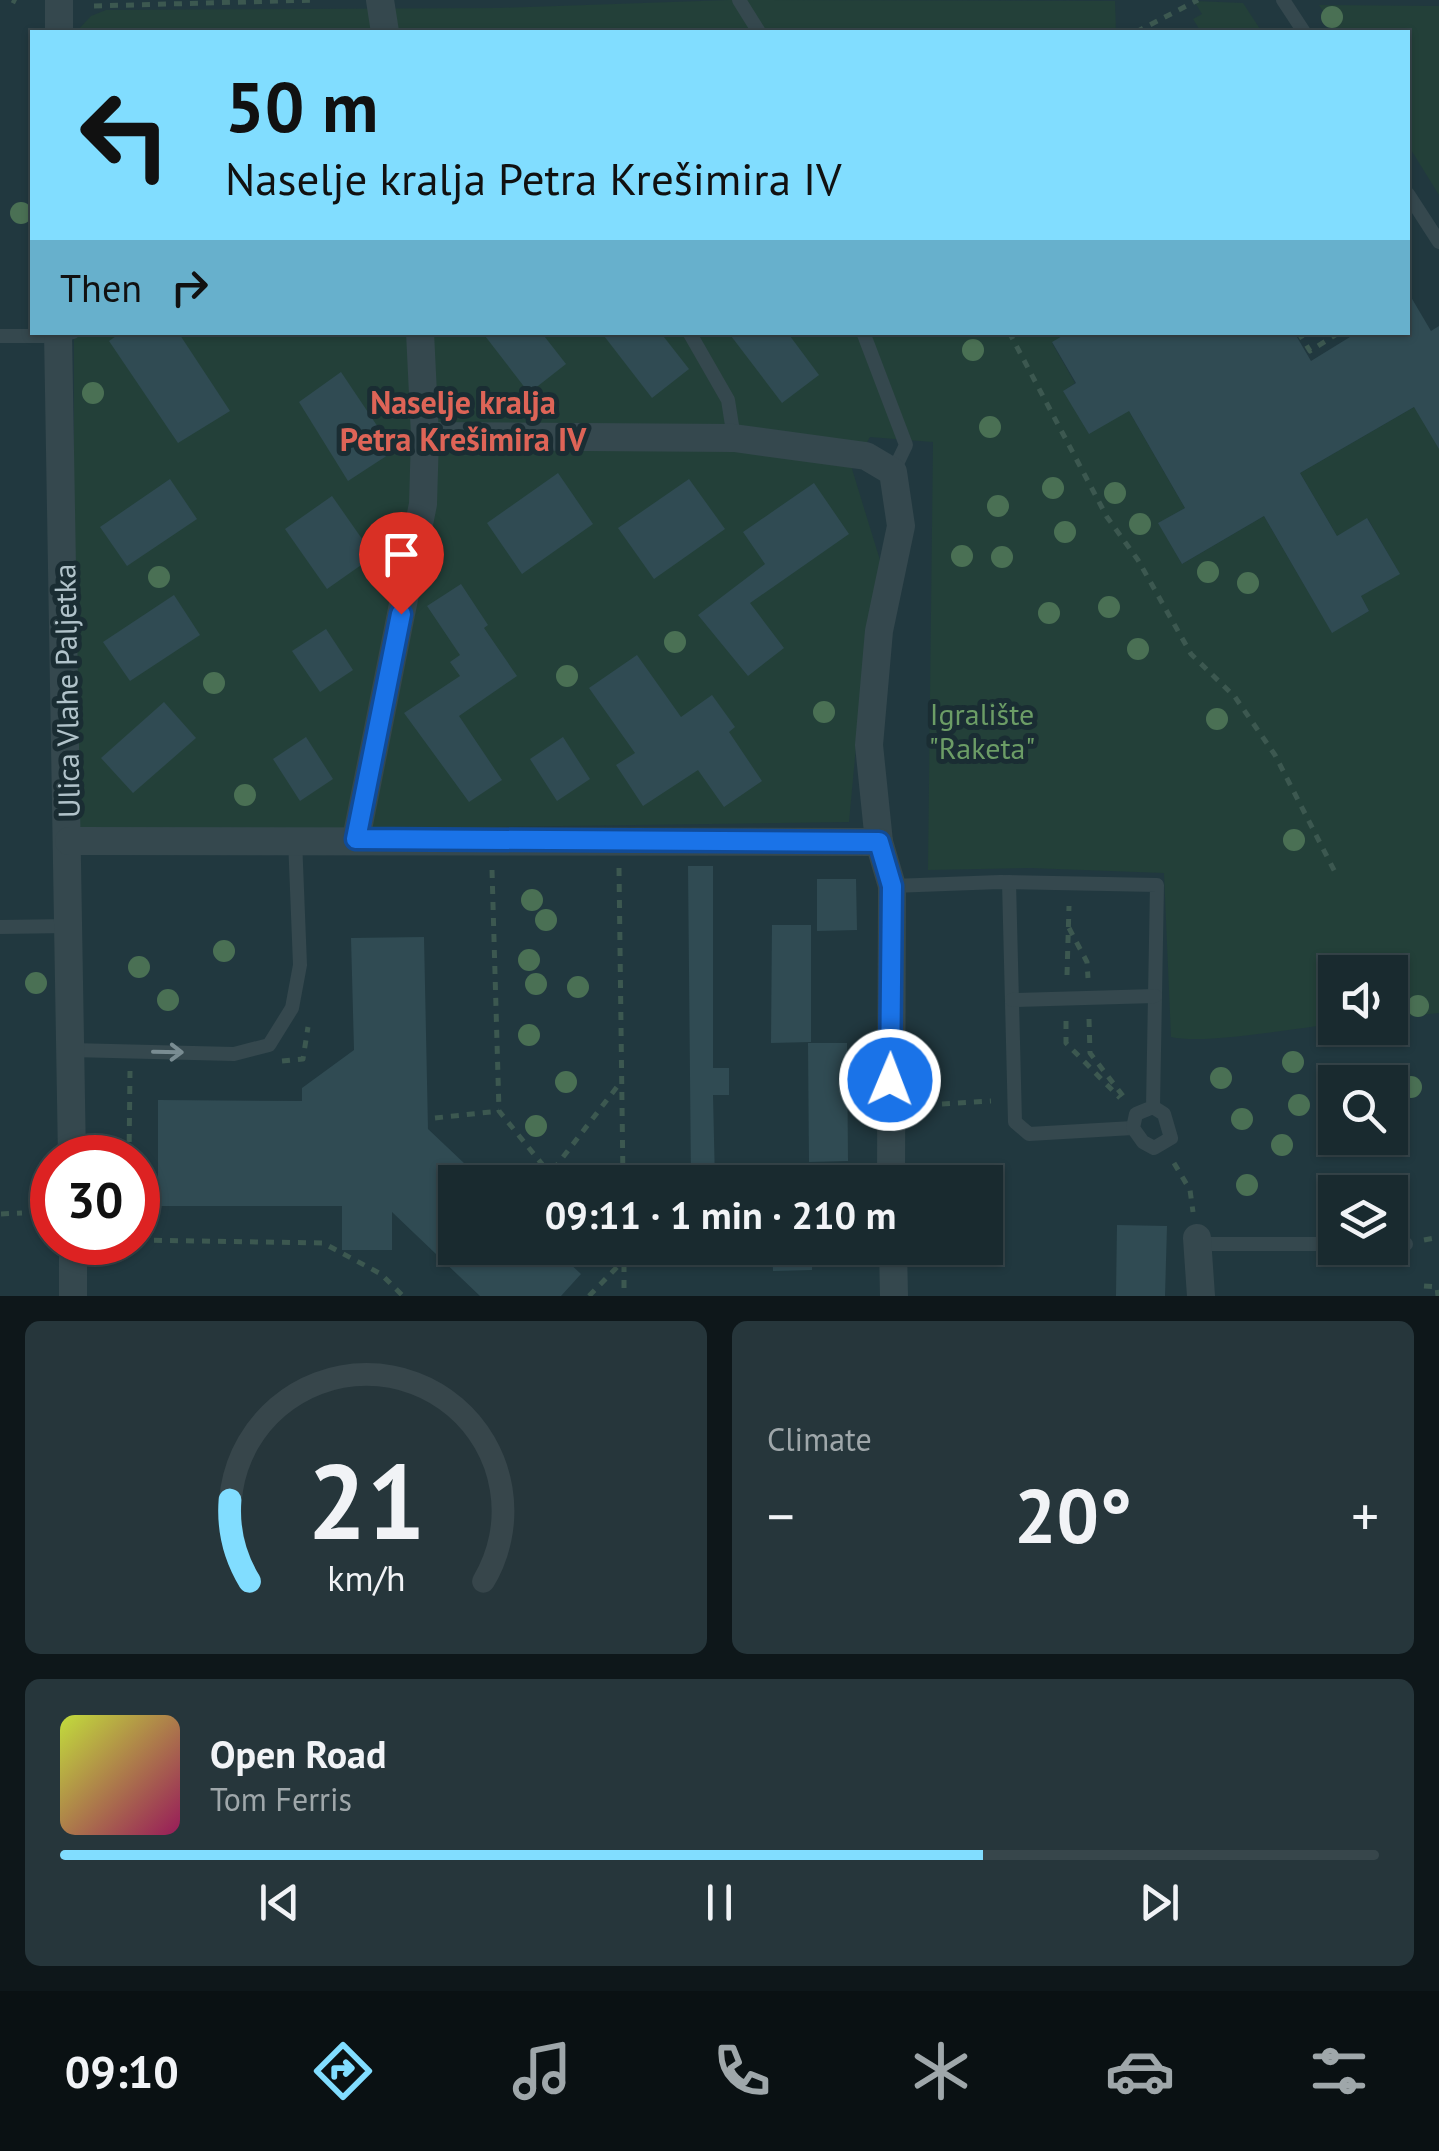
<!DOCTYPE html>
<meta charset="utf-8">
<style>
body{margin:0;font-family:"PT Sans",sans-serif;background:#26363b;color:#f1f3f6;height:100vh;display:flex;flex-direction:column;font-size:38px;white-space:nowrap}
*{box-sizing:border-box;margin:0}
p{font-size:32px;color:#9fa7aa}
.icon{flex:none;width:55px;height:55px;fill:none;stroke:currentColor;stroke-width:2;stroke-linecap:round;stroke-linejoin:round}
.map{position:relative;height:1296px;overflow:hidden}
.details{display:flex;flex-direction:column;gap:25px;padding:25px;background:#0e171a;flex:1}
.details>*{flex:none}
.top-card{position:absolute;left:30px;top:30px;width:1380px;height:305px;border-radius:0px;box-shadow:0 2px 8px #0004,0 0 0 2px #37464b;background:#81ddff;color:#111;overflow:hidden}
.fabs{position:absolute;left:1318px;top:955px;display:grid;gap:20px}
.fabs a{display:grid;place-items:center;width:90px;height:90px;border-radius:0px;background:#192a2f;box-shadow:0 2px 8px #0004,0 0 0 2px #37464b;font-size:50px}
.speed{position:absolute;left:30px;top:1135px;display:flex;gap:20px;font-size:50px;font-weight:700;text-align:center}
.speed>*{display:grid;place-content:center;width:130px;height:130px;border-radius:50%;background:#192a2f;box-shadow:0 2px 8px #0004,0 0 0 2px #37464b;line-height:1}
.speed .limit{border:15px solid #d22;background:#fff;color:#111}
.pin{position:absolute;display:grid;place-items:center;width:85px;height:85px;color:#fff;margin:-102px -42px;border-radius:50% 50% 50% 0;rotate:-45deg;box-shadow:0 0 10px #0007}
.pin .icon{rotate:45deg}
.me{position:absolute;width:110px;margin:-55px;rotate:1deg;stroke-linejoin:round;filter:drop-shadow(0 0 8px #0008)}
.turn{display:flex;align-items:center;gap:35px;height:210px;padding:0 30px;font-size:45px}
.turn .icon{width:130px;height:130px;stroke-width:2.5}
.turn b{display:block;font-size:70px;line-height:85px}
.then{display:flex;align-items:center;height:95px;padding:0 30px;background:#0003;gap:20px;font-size:38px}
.big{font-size:75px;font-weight:700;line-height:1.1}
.details .tile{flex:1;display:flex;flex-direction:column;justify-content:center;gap:15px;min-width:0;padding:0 35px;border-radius:15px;background:#26363b}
.details .dial{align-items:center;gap:0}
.dial svg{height:260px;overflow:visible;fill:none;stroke:#37464b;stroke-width:7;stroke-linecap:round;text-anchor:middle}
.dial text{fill:#f1f3f6;stroke:none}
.song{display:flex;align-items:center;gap:30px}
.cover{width:120px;height:120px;border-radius:15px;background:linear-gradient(135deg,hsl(70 70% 55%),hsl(330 70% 35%))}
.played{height:10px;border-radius:5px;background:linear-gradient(90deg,#81ddff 70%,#37464b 70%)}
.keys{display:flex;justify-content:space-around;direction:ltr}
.heat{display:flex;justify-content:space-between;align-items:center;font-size:55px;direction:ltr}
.details .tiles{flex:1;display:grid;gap:25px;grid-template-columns:1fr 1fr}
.tile:last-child{grid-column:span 2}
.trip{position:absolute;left:438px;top:1165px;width:565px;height:100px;border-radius:0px;background:#192a2f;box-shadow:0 2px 8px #0004,0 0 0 2px #37464b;font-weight:700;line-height:100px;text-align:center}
.dock{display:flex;height:160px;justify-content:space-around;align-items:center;background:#0a1113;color:#9fa7aa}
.dock .icon{width:70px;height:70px}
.dock .selected{color:#81ddff}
.dock b{font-size:45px;color:#f1f3f6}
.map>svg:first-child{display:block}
</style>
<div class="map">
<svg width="1439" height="1296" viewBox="0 0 1439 1296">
<rect width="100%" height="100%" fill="#21383f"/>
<!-- green -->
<g fill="#234039">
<path d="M729,0L1115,1L1116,32H76L91,16L106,10L499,8Z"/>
<path d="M1194,1L1243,3L1262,32H1201L1193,19L1202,14Z"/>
<path d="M1319,5L1439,6V195L1408,145V32H1337Z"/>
<path d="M74,333H1068L1052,343L1075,383L1064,391L1129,411L1185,508L1159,523L1182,564L1264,516L1332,632L1369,611L1361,596L1399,573L1368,519L1337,536L1300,473L1414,407L1439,421V1013L1390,1018V972H1335V1024C1294,1028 1206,1045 1171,1037L1164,873L1030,868L928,870L933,442L870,437L852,469L887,583L868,617L849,822L74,833Z"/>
</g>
<!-- building -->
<g fill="#304b53">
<path d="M1408,292L1431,331L1439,326V449L1414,407L1300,473L1337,536L1367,518L1400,574L1361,596L1369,611L1332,633L1264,516L1182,564L1158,523L1185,508L1129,411L1089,434L1063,391L1076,383L1052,342L1069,332H1294L1311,361L1358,332H1408Z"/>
<path d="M122,332H178L230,411L178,443L109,341Z"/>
<path d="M482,332H541L566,364L529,393Z"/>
<path d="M601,332H660L689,369L652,398Z"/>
<path d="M728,332H787L819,375L782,403Z"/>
<path d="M341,372L394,451L348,481L299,402Z"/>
<path d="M558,473L593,524L522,574L487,523Z"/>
<path d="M170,479L197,519L127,566L100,527Z"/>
<path d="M689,479L725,529L654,579L618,528Z"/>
<path d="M814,483L849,534L750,603L784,648L748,676L698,615L765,564L743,532Z"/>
<path d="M332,496L374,556L327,589L285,529Z"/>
<path d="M461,584L488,625L484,628L517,676L459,716L502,780L469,802L404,713L460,676L450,662L460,655L427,606Z"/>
<path d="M174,595L200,635L130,681L103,642Z"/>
<path d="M326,629L353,670L320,692L292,651Z"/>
<path d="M637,655L681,717L712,695L735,727L729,732L762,781L724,807L698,770L643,806L616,765L635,753L589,688Z"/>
<path d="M164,702L196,738L133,793L101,758Z"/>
<path d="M306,737L333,779L300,801L273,759Z"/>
<path d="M563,737L590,779L557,801L530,759Z"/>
<path d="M688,866H713V1068H729V1095H713L715,1182H691Z"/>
<path d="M817,879H856L857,930L817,931Z"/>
<path d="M772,925H811V1042L771,1043Z"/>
<path d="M424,937L428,1129L484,1182H455V1248H553L581,1274L561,1296H480L392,1212V1250H342V1206H158V1100L302,1101V1088L354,1050L351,938Z"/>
<path d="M808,1043H847L848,1161L809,1162Z"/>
<path d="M1117,1225L1167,1226L1165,1296H1116Z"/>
<path d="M772,1248H812V1270L773,1271Z"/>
</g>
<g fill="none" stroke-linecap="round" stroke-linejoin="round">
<!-- path -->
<g stroke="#3c5850" stroke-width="5" stroke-dasharray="8 8" stroke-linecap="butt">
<path d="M12,0L16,2"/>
<path d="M94,6L317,0"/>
<path d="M1136,32L1198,0"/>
<path d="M1009,332L1107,517L1138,560L1191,654L1235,697L1275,755L1337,876"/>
<path d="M1298,332L1310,351L1340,332"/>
<path d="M619,868L623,1182"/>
<path d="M492,870L499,1111L550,1174"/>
<path d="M1069,928L1087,962L1088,978"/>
<path d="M1067,975L1069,906"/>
<path d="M1089,1019L1090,1053L1123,1096"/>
<path d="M1066,1021V1043L1120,1098"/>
<path d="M282,1061L303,1059L308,1027"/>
<path d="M926,1105L991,1101"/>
<path d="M435,1118L499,1111"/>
<path d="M129,1158L130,1071"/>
<path d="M1174,1163L1190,1190L1193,1212"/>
<path d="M557,1182L550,1174L620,1083"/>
<path d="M1,1214L22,1213"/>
<path d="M138,1240L323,1243L381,1274L403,1296"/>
<path d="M1424,1240L1439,1237"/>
<path d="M624,1248V1296"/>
<path d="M1424,1286L1437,1287L1438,1296"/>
<path d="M589,1296L624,1260L613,1248"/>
</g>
<!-- service -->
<g stroke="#35484e" stroke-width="14">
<path d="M739,0L759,32"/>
<path d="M1283,0L1304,32"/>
<path d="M1408,194L1439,242"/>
<path d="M689,332L728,400L734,438"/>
<path d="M863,332L906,445L893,472"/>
<path d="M0,336H58L73,332"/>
<path d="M1009,882L1015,1122L1029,1134L1133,1128"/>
<path d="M892,886L1000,882L1157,885L1153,1107L1164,1114L1171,1138L1154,1148L1143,1142L1133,1128L1136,1114L1153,1107"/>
<path d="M0,927L69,926"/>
<path d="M1012,1000L1155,996"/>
<path d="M71,1050L234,1054L269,1045L292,1008L300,965L295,839"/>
<path d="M1197,1244H1335"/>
<path d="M1390,1244H1406"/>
</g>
<!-- minor -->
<g stroke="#35484e" stroke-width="28">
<path d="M380,0L385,32"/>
<path d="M59,32V0"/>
<path d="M58,332L72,1158"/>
<path d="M425,436L734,438L866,456L893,472L901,526L879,631L869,745L879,842L892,886L891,1182"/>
<path d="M356,839L423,504L425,436L420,332"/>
<path d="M69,841L879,842"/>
<path d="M1197,1238L1201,1296"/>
<path d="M73,1242V1296"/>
<path d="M893,1248L894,1296"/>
</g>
</g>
<!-- trees -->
<g fill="#4a7054">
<circle cx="1332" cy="17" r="11"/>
<circle cx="21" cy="213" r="11"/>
<circle cx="973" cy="350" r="11"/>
<circle cx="93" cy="393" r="11"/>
<circle cx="990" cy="427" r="11"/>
<circle cx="1053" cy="488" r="11"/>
<circle cx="1115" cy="493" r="11"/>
<circle cx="998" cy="506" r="11"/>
<circle cx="1140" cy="524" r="11"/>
<circle cx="1065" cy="532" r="11"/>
<circle cx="962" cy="556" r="11"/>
<circle cx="1002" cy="557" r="11"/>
<circle cx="1208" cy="572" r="11"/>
<circle cx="159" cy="577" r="11"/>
<circle cx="1248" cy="583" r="11"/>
<circle cx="1109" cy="607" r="11"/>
<circle cx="1049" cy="613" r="11"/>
<circle cx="675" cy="642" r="11"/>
<circle cx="1138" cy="649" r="11"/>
<circle cx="567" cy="676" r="11"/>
<circle cx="214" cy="683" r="11"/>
<circle cx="824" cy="712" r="11"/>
<circle cx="1217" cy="719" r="11"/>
<circle cx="245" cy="795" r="11"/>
<circle cx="1294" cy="840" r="11"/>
<circle cx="532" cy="900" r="11"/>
<circle cx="546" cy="920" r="11"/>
<circle cx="224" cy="951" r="11"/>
<circle cx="529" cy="960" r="11"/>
<circle cx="139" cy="967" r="11"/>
<circle cx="36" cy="983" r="11"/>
<circle cx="536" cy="984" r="11"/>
<circle cx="578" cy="987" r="11"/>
<circle cx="168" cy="1000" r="11"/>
<circle cx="1418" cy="1006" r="11"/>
<circle cx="529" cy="1035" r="11"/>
<circle cx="1293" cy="1062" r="11"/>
<circle cx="1221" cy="1078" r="11"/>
<circle cx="566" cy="1082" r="11"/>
<circle cx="1411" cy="1087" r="11"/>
<circle cx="1299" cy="1105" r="11"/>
<circle cx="1242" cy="1119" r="11"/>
<circle cx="536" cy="1126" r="11"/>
<circle cx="1282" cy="1145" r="11"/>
<circle cx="1247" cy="1185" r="11"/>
</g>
<!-- one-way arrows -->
<defs><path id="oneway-shaft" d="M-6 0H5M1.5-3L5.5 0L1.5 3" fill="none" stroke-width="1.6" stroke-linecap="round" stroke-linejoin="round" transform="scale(2.5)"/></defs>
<use stroke="#798c92" href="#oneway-shaft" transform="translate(168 1052) rotate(1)"/>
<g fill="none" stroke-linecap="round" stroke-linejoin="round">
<!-- route casing -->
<g stroke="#114b97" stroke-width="25">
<path id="route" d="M401,614L356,839L879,842L892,886L890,1080"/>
</g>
<!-- route -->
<use href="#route" stroke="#1a73e8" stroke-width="18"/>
</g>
<g text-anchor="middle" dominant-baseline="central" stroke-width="10" stroke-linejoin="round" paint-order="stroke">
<!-- street labels -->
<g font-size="30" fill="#b1c3ca" stroke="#1a2d33">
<text transform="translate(66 691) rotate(-91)">Ulica Vlahe Paljetka</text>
</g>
<!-- park labels -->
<g font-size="30" fill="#6c9d66" stroke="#1a2d33">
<text x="982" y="713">Igralište<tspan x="982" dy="34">"Raketa"</tspan></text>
</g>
<!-- neighbourhood labels -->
<g font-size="32" font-weight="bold" fill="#de6457" stroke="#1a2d33">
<text x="463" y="402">Naselje kralja<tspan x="463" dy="37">Petra Krešimira IV</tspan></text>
</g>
</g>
</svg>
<div class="fabs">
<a><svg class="icon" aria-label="sound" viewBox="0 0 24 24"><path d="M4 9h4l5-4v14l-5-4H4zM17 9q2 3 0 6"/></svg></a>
<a><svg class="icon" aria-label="search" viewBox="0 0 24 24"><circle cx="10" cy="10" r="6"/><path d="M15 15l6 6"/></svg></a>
<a><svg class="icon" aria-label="layers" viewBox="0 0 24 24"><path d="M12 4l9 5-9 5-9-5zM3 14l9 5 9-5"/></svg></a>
</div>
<div class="speed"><div class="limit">30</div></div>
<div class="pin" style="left:401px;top:614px;background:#d93025"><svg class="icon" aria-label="arrive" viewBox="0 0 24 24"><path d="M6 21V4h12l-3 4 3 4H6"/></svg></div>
<svg class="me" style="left:890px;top:1080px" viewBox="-20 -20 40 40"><circle r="17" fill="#1a73e8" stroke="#fff" stroke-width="3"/><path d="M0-11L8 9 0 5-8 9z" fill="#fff"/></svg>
<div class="trip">09:11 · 1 min · 210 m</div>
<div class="top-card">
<div class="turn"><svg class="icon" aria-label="left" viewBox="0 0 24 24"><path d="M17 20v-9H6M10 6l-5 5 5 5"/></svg><div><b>50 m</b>Naselje kralja Petra Krešimira IV</div></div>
<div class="then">Then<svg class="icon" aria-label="right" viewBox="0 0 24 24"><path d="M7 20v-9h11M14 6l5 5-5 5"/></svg></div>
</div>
</div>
<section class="details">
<div class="tiles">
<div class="tile dial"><svg viewBox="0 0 100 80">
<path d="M14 69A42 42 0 1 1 86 69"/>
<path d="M14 69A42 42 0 0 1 8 44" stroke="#81ddff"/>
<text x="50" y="56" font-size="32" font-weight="700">21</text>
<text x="50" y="72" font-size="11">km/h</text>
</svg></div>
<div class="tile"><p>Climate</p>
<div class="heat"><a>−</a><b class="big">20°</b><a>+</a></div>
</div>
<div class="tile">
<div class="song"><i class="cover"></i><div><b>Open Road</b><p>Tom Ferris</p></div></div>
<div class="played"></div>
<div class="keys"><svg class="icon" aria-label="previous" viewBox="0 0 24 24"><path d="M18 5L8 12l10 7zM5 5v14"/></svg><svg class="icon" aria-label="pause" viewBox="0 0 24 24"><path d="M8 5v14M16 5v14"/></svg><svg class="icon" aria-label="next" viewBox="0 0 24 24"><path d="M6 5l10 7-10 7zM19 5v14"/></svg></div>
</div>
</div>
</section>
<nav class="dock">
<b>09:10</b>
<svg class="icon selected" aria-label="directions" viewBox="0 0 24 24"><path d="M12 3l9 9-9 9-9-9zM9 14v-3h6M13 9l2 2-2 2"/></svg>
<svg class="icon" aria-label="music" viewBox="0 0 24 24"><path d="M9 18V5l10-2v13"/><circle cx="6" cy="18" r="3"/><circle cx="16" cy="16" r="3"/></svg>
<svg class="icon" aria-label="phone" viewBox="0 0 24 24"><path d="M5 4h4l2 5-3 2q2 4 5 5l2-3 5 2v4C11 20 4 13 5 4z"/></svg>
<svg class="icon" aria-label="climate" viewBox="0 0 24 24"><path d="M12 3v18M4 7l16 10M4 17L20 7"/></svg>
<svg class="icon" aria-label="car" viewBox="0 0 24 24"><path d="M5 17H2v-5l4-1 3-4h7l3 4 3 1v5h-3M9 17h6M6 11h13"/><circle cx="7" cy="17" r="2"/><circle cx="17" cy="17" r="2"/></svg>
<svg class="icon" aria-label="filters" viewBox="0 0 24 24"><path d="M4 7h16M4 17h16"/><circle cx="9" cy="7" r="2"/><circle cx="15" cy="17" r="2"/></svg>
</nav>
